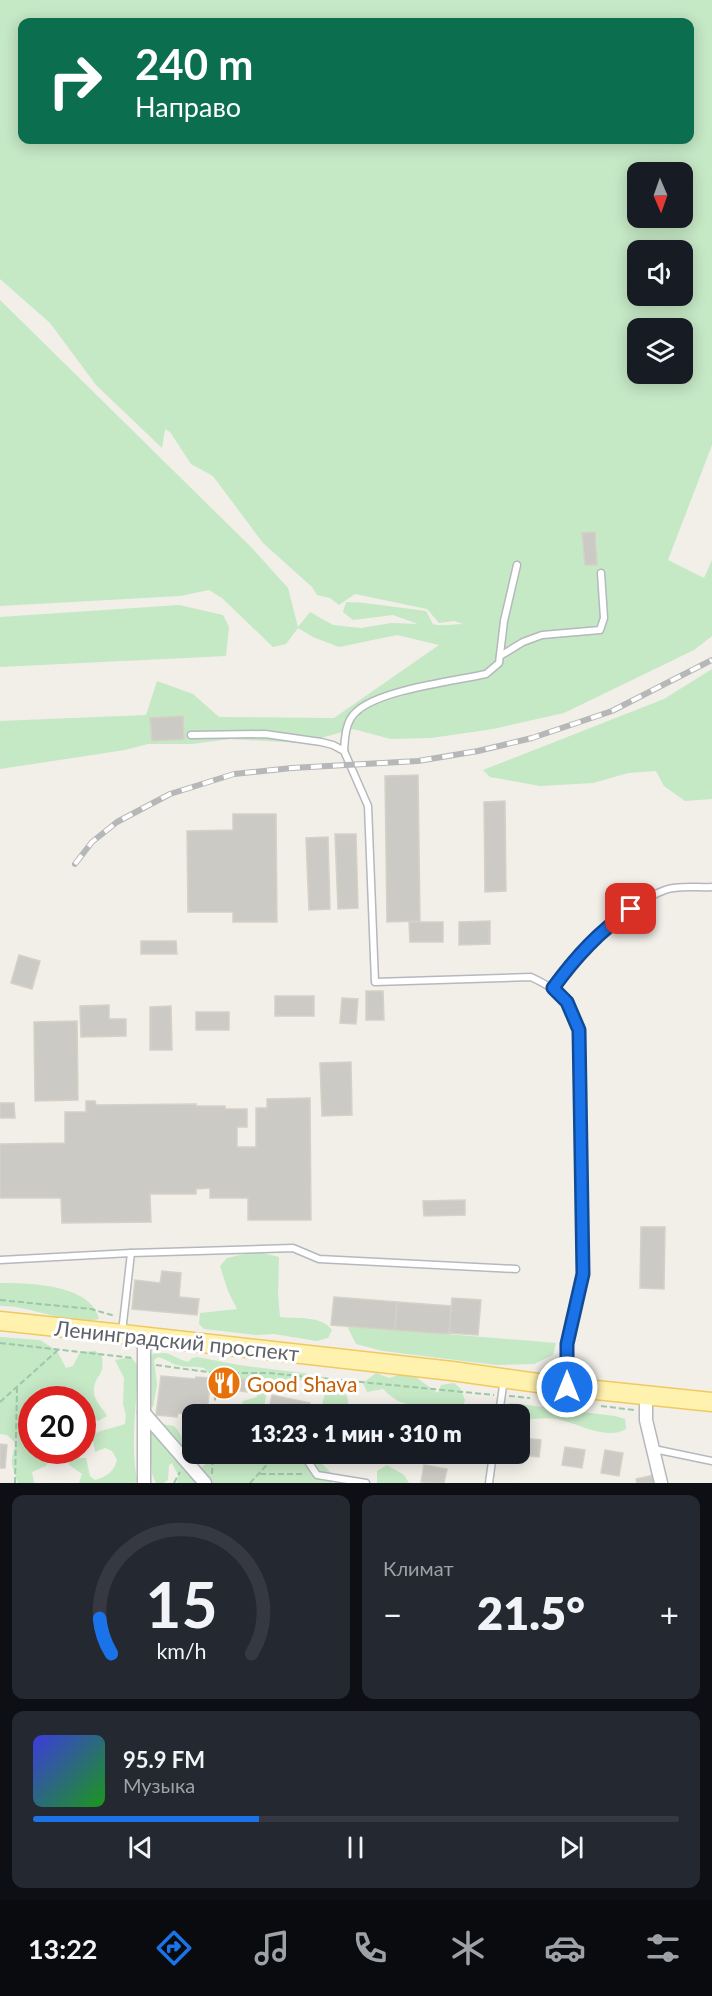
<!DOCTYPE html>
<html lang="ru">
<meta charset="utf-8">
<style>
body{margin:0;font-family:Lato,sans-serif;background:#242831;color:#f1f3f6;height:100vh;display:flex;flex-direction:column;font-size:22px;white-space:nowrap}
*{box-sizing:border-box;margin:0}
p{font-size:20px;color:#9ea1a6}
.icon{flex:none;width:33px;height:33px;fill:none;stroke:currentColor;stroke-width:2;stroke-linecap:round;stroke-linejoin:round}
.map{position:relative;height:1483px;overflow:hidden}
.details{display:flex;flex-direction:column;gap:12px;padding:12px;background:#0d0f14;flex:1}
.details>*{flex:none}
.banner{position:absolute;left:18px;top:18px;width:676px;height:126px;border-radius:12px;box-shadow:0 3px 15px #0003;background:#0b6e4f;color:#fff;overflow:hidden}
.needle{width:39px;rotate:178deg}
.tools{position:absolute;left:627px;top:162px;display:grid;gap:12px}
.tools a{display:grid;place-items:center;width:66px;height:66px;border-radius:12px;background:#171b24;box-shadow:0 3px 15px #0003;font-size:30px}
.speed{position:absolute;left:18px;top:1386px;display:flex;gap:12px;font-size:30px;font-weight:700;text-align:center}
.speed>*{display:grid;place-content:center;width:78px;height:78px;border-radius:50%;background:#171b24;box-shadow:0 3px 15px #0003;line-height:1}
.speed .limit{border:9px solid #d22;background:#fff;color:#111}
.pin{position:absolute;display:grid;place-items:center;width:51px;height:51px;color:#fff;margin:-26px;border-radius:12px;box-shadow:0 3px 9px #0006}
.me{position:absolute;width:66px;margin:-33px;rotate:0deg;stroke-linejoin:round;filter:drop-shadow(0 0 4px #0008)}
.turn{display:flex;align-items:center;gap:21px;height:126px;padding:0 18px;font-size:27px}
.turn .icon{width:78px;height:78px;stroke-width:2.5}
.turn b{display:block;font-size:42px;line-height:51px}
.big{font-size:45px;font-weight:800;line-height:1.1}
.details .widget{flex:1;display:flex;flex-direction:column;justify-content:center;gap:9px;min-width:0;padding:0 21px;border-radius:12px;background:#242831}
.details .dial{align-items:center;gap:0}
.dial svg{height:156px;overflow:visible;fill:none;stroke:#363941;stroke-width:7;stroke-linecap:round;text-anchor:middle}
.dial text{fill:#f1f3f6;stroke:none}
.song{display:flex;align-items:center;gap:18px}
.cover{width:72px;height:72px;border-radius:9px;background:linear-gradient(135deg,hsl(240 70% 55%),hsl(120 70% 35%))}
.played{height:6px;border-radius:3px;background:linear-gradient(90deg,#1a73e8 35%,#363941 35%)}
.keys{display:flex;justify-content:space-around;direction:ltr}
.heat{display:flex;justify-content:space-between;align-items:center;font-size:33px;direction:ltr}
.details .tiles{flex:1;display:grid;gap:12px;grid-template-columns:1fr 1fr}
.widget:last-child{grid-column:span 2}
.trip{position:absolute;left:182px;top:1404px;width:348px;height:60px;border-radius:12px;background:#171b24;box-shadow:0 3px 15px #0003;font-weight:800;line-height:60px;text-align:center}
.tab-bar{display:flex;height:96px;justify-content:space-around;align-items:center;background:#090b0e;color:#9ea1a6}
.tab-bar .icon{width:42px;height:42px}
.tab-bar .active{color:#1a73e8}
.tab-bar b{font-size:27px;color:#f1f3f6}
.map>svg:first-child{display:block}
</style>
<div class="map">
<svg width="712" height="1483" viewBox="0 0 712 1483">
<rect width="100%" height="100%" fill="#f1efe8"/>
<!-- green -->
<g fill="#c5e8c5" fill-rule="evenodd">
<path d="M0,0H712V445L668,560L704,578L712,560V636L694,650L564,713L493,729L431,738L391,739L353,729L303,743L230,739L192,744H148L125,750L0,769V721L146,715L157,681L193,694L219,717L334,718L439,645L397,635L339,647L313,637L298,628L286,644L273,647L222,598L209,590L180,596L0,606V300L252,548L288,588L298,627L310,612L333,625L361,628L391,623L418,624L393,615L353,620L343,612L346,602L365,603L426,611L433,624C442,627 452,624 463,624L454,621L439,623L427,609L355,594L339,605L330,598L317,595L312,587L263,543L213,476L191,464L170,432L165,429L162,448L96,385L50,323L0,279ZM22,22H690V140H22ZM638,172H682V218H638ZM638,250H682V296H638ZM638,328H682V374H638Z"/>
<path d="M179,605L223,615L229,627L226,656L0,667V617Z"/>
<path d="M712,669V799L685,801L664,786L656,771L628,773L593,783L540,786L490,777L483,770L664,699Z"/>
<path d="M249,1253H262L279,1257L278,1294L280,1317C297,1319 321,1315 332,1330L328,1338L317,1341L274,1334L257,1335L204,1329L199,1324L200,1313L237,1309L228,1291L220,1266L227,1258Z"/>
<path d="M0,1283C29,1283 91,1284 99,1319C67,1326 31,1305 0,1306Z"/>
<path d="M347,1326L556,1343L553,1355L534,1364L496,1365L383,1351L356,1344Z"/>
<path d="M0,1337L40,1340L57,1351L66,1368L73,1366L80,1352L95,1351L101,1354C107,1376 94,1374 94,1391C93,1400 103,1408 107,1416L98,1421L91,1415L86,1402L76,1397L73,1400H32V1450H82L83,1409L88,1417L87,1448L74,1458H86L90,1476L95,1480C106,1477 114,1472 117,1460L112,1451L105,1448L95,1452L92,1435C103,1429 114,1428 125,1424L126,1415L123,1404L124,1378L115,1360L131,1357L138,1366C137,1405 130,1440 137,1480L135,1483H79L82,1474L68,1464L72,1459L57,1460L51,1458L46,1466L32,1472L34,1483H18C12,1463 9,1465 16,1443L7,1435L0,1434Z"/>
<path d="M164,1353C173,1354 179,1360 188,1362L192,1358L197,1357L239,1365L319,1375L338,1387L347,1396L350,1414H320L324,1397L322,1385L310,1381L278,1379L279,1382C264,1392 265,1398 265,1414H240L243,1401L257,1397L254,1380C249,1383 239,1381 231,1384L220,1376L216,1379L204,1368C195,1366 186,1368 177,1365C170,1363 166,1359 158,1357L154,1360L157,1385L153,1407L149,1405L148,1358L152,1354Z"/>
<path d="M376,1373L389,1378L399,1375L414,1376L438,1393L441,1385L454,1383L460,1388L465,1400L463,1407C445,1409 415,1408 398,1401C393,1398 387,1393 383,1389L367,1392L363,1383Z"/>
<path d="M511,1403L615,1416L625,1419L626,1429C606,1441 578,1423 557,1419C545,1417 531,1420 519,1420V1414H502L503,1405Z"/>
<path d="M161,1424L174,1426C185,1437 187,1452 196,1466L202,1467C221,1451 233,1467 252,1463C258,1461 259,1457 264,1455C269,1452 277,1454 283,1454C309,1454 314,1454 332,1474V1483H177L178,1475L172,1463L169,1465L168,1480L164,1483H156L152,1474L149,1436V1431Z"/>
<path d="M387,1465L404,1475L409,1483H377V1471Z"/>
</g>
<!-- building -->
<g fill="#cccac5" stroke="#d6d1c6" stroke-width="1.5">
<path d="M595,532L597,565H585L582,533Z"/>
<path d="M183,716L184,739L152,741L150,718Z"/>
<path d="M418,775L420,921L387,922L385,776Z"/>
<path d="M505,801L506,891L485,892L484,802Z"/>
<path d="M233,814H276L277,922H233V912H188L187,831L233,830Z"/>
<path d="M335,834H356L358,908L338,909Z"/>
<path d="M328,837L330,909L309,910L306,838Z"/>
<path d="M490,921V944L459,945V922Z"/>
<path d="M409,922H443V942H410Z"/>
<path d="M141,941H176L177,954H141Z"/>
<path d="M19,955L40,961L32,989L11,983Z"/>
<path d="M366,991H383L384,1020H366Z"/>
<rect x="275" y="996" width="39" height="20"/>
<path d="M342,998L358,999L356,1024L340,1023Z"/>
<path d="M109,1005V1019H126V1036L81,1037L80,1006Z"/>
<path d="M171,1006L172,1050H150V1007Z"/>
<rect x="196" y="1012" width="33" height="18"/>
<path d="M77,1021L78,1100L35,1101L34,1022Z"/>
<path d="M351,1062L352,1115L322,1116L320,1063Z"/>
<path d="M310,1098L311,1220H248V1198H210V1188L196,1189V1194H150L151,1222L62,1223L61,1198H0V1144L65,1143V1112H86V1101H95L96,1105L196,1104V1106H225V1109H247V1127H237V1147H256V1108H267V1099Z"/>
<path d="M0,1103H14L15,1118H0Z"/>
<path d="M465,1200V1215L424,1216L423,1201Z"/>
<path d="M641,1227H665L664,1289L640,1288Z"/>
<path d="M162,1271L181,1273L179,1297L199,1299L197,1315L132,1309L135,1280L160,1283Z"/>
<path d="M334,1297L397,1302L395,1330L331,1325Z"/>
<path d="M452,1298L481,1300L478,1335L449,1333Z"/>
<path d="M397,1302L451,1306L449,1334L395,1330Z"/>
<path d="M161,1376L195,1379L196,1377L211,1378L207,1411L193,1409L192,1414L178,1413L177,1417L156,1415Z"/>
<path d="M220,1376L249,1380L247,1392L219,1388Z"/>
<path d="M272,1395L310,1403L308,1414H275L276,1409L269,1408Z"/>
<path d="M374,1409L395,1412L394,1414H373Z"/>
<path d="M523,1438L541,1440L539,1457L521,1455Z"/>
<path d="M0,1444L7,1445L5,1468H0Z"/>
<path d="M565,1447L585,1450L582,1468L562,1465Z"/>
<path d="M605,1450L623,1453L619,1476L601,1473Z"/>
<path d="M221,1454H254L253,1460Z"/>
<path d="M424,1465L447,1469L444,1483L421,1482Z"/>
<path d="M654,1475L656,1483H637L636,1479Z"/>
</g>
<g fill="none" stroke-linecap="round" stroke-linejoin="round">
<!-- lane casing -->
<g stroke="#b5b8bc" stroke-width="9">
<g id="lane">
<path d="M500,656L523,642L542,635L600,630L604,618L601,573"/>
<path d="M191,735L265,734L321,742L333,745L344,751L368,806L375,982L531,977C563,992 565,998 578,1030L583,1274L567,1344V1383"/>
<path d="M344,751C345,738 345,722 356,712C378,690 454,681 486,674L499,663L504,621L517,565"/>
<path d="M553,988C583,948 618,908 665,890C678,885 698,888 712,887"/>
<path d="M0,1260L131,1253"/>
<path d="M122,1332L131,1253L293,1248L319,1259L516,1269"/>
<path d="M214,1414V1410L242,1414"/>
<path d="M499,1414L504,1379"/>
<path d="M654,1449L712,1461"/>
<path d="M303,1454L317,1475L366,1483"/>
<path d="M185,1460L192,1454"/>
<path d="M489,1483L493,1454"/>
</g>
</g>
<!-- street casing -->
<g stroke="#b5b8bc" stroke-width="15">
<g id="street">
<path d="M646,1394V1420L661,1483"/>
<path d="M144,1413L205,1483"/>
<path d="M144,1483V1336"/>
</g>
</g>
<!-- primary casing -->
<g stroke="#f2c960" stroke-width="21">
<path id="primary" d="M0,1321L122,1334L452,1371L567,1387L712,1402"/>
</g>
<!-- path -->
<g stroke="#9cc7a9" stroke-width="2" stroke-dasharray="6 3" stroke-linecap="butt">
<path d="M0,1300L91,1309L115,1316"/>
<path d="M0,1343L133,1358"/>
<path d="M156,1365L215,1373V1401"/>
<path d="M215,1373H269L494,1395"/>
<path d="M509,1396L530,1398"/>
<path d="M0,1402L59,1349"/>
<path d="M601,1406L634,1410"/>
<path d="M212,1474L213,1454"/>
<path d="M260,1474H305"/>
<path d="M15,1483L17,1388"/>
<path d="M174,1483L180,1472"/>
<path d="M250,1483L277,1454"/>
</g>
<!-- lane -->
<use href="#lane" stroke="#fff" stroke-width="6"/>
<!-- street -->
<use href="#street" stroke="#fff" stroke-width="12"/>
<!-- primary -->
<use href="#primary" stroke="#fff2af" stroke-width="18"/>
<!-- rail casing -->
<g stroke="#b6b7b8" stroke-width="6">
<path id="rail" d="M75,864L92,842L117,822L170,794L234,774L292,768L418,761L478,751L532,738L612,711L712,660"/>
</g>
<!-- rail -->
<use href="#rail" stroke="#fff" stroke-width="4" stroke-dasharray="11" stroke-linecap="butt"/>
</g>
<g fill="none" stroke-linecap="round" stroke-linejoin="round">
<!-- route casing -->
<g stroke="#114b97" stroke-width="15">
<path id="route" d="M567,1387V1344L583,1274L579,1030L567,1002L553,988C577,955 598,933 631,909"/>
</g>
<!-- route -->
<use href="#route" stroke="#1a73e8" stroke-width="10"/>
</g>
<!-- icons -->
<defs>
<g id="restaurant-disc" transform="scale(1.725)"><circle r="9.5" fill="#e8710a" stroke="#fff"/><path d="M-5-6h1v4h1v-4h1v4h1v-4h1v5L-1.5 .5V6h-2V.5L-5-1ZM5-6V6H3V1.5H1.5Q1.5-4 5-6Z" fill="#fff"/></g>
</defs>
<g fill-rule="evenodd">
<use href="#restaurant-disc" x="224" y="1383"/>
</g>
<g text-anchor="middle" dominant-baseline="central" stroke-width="6" stroke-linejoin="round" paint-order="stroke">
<!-- street labels -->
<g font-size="21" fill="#5f6368" stroke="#fff">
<text transform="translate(177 1340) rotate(6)">Ленинградский проспект</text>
</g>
<!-- food labels -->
<g font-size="21" fill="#c56008" stroke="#fff" text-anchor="start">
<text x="247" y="1383">Good Shava</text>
</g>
</g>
</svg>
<div class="tools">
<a><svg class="needle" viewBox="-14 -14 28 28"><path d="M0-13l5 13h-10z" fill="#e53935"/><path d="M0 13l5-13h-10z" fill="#9ea1a6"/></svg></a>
<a><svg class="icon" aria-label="sound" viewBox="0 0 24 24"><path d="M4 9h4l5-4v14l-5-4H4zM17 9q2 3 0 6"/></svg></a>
<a><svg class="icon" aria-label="layers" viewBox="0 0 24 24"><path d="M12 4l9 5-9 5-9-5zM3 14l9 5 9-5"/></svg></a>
</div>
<div class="speed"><div class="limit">20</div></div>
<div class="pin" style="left:631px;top:909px;background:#d93025"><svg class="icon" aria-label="arrive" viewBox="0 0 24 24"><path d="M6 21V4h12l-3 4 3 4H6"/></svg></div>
<svg class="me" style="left:567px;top:1387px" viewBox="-20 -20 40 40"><circle r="17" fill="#1a73e8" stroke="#fff" stroke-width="3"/><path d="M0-11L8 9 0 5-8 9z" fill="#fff"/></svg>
<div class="trip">13:23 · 1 мин · 310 m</div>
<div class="banner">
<div class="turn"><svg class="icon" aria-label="right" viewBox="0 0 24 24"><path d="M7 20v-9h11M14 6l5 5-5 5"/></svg><div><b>240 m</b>Направо</div></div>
</div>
</div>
<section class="details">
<div class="tiles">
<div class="widget dial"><svg viewBox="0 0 100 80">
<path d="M14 69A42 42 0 1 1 86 69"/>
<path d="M14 69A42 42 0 0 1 8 51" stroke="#1a73e8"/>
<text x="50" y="56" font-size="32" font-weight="700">15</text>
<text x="50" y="72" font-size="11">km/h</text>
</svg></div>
<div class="widget"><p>Климат</p>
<div class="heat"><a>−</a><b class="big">21.5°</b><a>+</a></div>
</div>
<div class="widget">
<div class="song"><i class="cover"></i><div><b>95.9 FM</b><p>Музыка</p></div></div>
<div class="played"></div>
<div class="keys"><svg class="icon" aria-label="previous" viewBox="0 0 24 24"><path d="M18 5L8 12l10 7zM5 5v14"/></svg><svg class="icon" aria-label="pause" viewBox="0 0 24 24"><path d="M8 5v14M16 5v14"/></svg><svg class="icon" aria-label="next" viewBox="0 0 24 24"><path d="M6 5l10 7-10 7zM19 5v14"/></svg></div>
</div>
</div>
</section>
<nav class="tab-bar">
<b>13:22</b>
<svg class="icon active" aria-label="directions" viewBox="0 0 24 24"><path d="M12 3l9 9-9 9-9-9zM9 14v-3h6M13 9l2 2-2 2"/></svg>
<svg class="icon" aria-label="music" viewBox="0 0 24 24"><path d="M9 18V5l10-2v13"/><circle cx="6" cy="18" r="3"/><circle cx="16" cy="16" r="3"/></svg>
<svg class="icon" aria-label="phone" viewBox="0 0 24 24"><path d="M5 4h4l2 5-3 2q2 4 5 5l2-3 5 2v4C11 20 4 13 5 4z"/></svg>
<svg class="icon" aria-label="climate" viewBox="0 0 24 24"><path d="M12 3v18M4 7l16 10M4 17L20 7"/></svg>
<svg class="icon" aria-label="car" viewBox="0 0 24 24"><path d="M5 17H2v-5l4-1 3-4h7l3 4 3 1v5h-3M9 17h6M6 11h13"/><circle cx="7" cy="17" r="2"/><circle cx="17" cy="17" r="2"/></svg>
<svg class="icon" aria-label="filters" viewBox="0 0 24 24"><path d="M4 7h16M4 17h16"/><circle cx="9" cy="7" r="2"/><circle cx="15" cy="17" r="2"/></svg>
</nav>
